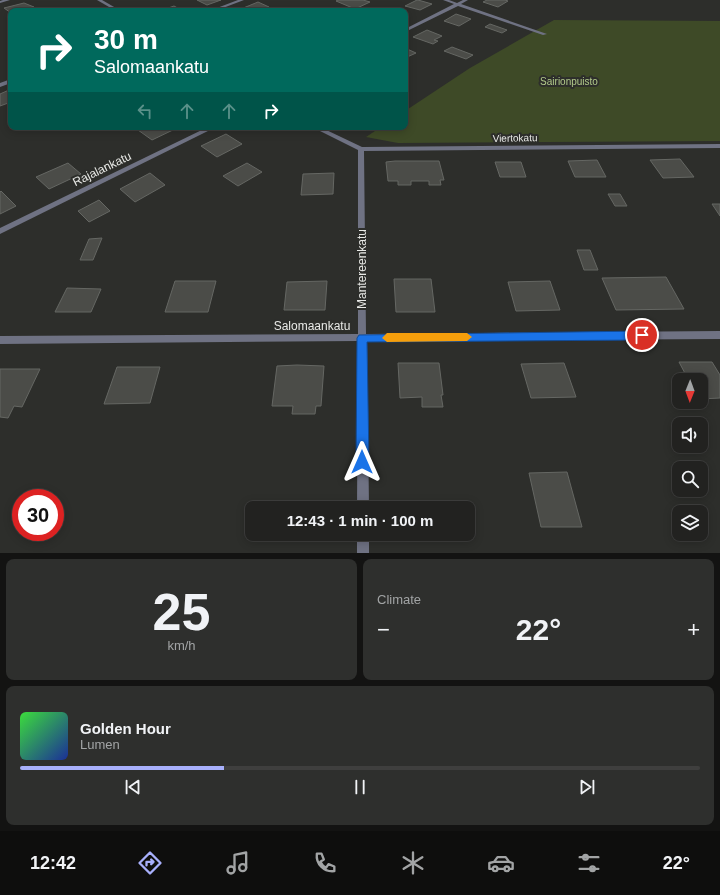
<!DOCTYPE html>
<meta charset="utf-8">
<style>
body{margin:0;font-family:Helvetica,sans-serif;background:#2e2f2d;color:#f1f3f6;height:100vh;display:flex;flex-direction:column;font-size:15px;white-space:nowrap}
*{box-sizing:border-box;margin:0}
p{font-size:13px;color:#a2a4a5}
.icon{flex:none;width:22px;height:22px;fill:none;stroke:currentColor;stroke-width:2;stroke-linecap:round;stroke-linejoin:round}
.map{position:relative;height:553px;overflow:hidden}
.details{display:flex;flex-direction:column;gap:6px;padding:6px;background:#131312;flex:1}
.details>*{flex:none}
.top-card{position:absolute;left:8px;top:8px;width:400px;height:122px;border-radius:8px;box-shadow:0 2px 10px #0003,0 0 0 1px #3f3f3e;background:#00695c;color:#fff;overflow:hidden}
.needle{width:26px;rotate:181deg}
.controls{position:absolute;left:672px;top:373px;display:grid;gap:8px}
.controls a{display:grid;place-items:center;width:36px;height:36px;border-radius:8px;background:#222220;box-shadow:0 2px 10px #0003,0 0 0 1px #3f3f3e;font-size:20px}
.speed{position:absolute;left:12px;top:489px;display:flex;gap:8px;font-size:20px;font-weight:700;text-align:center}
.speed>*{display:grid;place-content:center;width:52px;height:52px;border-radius:50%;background:#222220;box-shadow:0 2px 10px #0003,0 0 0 1px #3f3f3e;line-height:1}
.speed .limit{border:6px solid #d22;background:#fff;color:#111}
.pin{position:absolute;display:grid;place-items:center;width:34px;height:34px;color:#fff;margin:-17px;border:2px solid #fff;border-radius:50%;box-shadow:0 1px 4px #0007}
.me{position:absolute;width:44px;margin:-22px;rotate:0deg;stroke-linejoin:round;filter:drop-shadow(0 0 3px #0008)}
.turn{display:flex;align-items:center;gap:14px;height:84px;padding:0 20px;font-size:18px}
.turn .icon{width:52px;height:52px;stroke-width:2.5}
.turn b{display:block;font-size:28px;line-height:34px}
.lanes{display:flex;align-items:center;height:38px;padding:0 20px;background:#0003;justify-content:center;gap:20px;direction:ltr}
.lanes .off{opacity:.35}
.big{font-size:30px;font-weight:700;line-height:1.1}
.details .widget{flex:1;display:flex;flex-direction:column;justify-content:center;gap:6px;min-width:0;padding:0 14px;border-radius:8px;background:#2e2f2d}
.details .dial{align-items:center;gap:0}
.dial b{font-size:52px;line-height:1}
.song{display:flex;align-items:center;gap:12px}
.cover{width:48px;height:48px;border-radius:6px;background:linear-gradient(135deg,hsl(120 70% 55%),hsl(230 70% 35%))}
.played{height:4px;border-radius:2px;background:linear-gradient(90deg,#a8b0fc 30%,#3f3f3e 30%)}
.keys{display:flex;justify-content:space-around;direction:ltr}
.heat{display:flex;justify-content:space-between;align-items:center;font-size:22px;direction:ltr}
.details .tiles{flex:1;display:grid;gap:6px;grid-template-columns:1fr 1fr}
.widget:last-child{grid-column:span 2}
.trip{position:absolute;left:245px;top:501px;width:230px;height:40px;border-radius:8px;background:#222220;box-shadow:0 2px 10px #0003,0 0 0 1px #3f3f3e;font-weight:700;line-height:40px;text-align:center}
.menu{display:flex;height:64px;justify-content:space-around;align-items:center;background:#0e0e0d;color:#a2a4a5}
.menu .icon{width:28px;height:28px}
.menu .active{color:#a8b0fc}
.menu b{font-size:18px;color:#f1f3f6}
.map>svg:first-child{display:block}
</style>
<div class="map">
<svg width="720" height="553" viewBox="0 0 720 553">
<rect width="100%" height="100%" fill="#2d2e2b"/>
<!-- green -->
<path fill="#3e4a27" d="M554,20L720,21V141L398,143L366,137L381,127H405V111L470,68Z"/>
<!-- building -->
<g fill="#4b4c48" stroke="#656763">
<path d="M197,0H221L207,5Z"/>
<path d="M338,0H363L370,2L355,9L336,1Z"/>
<path d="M417,0H418L432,4L420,10L405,6Z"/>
<path d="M487,0H505L508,1L498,7L483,2Z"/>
<path d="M258,2L269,7L258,11H236Z"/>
<path d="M24,3L34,7L20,11H11V13L4,8Z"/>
<path d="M174,6L183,11H160Z"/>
<path d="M456,14L471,19L459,26L444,21Z"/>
<path d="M490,24L507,30L502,33L485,27Z"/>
<path d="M427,30L442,36L434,40L438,41L433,44L413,37Z"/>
<path d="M452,47L473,55L466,59L444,51Z"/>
<path d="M405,48L416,53L405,58Z"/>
<path d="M9,90L11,92V102L0,106V94Z"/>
<path d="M145,127H172L175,129L152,140L138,130Z"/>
<path d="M226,134L242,144L217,157L201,146Z"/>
<path d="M680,159L694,177L663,178L650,160Z"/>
<path d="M597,160L606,177H575L568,161Z"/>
<path d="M395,161H439L444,180H440L441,185H429V181H411V185H398V181H388L386,162Z"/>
<path d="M495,162H521L526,177H500Z"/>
<path d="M68,163L81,174L49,189L36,177Z"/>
<path d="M247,163L262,172L238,186L223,176Z"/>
<path d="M150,173L165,185L135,202L120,189Z"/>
<path d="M334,173L333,194L301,195L303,174Z"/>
<path d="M1,191L16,206L0,214V192Z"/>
<path d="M608,194H620L627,206H615Z"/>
<path d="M99,200L110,211L89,222L78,211Z"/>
<path d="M712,204H720V216Z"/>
<path d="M102,238L93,260H80L89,239Z"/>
<path d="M577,250H590L598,270H584Z"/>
<path d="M666,277L684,309L616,310L602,278Z"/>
<path d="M394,279H431L435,312H396Z"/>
<path d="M175,281H216L208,312H165Z"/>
<path d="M327,281L325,310H284L287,282Z"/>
<path d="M550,281L560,310L516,311L508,282Z"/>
<path d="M67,288L101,289L91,312H55Z"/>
<path d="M679,362H712L720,375V398L701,399V380H680L688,379Z"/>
<path d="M398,363H439L443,395H441L443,407H422V397L400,398Z"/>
<path d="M564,363L576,397L531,398L521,364Z"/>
<path d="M297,365L324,366L321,406H316L315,414H292L293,406H272L277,366Z"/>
<path d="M117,367H160L150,403L104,404Z"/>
<path d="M0,369H40L22,407L14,406L8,418L0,417Z"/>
<path d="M567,472L582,527H541L529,473Z"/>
</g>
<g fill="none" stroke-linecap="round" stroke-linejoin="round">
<!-- minor -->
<g fill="#6f7283" fill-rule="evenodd">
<path d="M3,0H10L0,3V1Z"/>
<path d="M97,0H102L121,11H116Z"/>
<path d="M238,0H244L215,11H209Z"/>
<path d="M443,0H449L457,3L463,0H468L461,4L547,34L543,35L458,6L405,32V29L454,4Z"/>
<path d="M11,79V83L0,87V83Z"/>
<path d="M208,127H216L0,234V228Z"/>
<path d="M312,127H320L362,147L720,144V148L364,151L366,334L720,331V339L367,341L369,508H357L358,341L0,344V336L358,334V150Z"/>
<rect x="357" y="534" width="12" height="19"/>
</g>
</g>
<!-- route -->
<path fill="#1a73e8" stroke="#114b97" d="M642,331L647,335L642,340L367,342L369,462L367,466L362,468L358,466L356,462L357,338L359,335Z"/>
<!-- slow -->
<path fill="#f59e0b" d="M387,333H467L472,337L467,341L387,342L382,338Z"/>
<g text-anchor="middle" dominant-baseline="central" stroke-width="4" stroke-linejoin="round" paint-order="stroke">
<!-- far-park labels -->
<g font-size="10" fill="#b2ca8a" stroke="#2d2e2b">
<text x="569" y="81">Sairionpuisto</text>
</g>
<!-- far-street labels -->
<g font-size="10" fill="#e8e9e6" stroke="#2d2e2b">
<text transform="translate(515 138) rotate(-1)">Viertokatu</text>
</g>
<!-- street labels -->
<g font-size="12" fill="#e8e9e6" stroke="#2d2e2b">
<text transform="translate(102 169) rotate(-26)">Rajalankatu</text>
<text transform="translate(362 269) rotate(-90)">Mantereenkatu</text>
<text x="312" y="326">Salomaankatu</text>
</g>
</g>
</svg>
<div class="controls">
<a><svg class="needle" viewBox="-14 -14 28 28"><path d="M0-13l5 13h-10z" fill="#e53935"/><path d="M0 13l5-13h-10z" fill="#a2a4a5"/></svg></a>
<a><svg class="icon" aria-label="sound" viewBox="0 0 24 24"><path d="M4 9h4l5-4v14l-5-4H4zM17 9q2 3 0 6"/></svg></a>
<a><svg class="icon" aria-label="search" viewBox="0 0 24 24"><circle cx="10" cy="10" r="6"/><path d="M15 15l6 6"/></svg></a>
<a><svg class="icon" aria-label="layers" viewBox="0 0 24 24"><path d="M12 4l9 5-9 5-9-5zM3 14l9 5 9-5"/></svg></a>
</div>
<div class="speed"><div class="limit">30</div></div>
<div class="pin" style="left:642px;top:335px;background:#d93025"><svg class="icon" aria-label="arrive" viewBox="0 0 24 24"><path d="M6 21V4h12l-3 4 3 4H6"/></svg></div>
<svg class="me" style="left:362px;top:462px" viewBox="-20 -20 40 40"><path d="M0-17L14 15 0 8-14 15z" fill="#1a73e8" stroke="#fff" stroke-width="4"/></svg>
<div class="trip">12:43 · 1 min · 100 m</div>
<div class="top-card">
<div class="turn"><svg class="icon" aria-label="right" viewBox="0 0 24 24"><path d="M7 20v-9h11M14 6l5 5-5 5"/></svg><div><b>30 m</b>Salomaankatu</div></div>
<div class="lanes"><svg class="icon off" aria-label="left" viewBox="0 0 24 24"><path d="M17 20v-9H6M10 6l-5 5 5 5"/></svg><svg class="icon off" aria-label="ahead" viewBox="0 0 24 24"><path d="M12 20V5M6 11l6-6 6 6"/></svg><svg class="icon off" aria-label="ahead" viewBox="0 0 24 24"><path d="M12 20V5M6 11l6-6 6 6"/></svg><svg class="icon" aria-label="right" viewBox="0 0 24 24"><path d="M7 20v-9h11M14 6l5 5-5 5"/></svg></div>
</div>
</div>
<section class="details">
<div class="tiles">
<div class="widget dial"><b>25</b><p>km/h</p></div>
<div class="widget"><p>Climate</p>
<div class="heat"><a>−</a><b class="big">22°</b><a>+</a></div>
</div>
<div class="widget">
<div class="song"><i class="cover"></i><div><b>Golden Hour</b><p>Lumen</p></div></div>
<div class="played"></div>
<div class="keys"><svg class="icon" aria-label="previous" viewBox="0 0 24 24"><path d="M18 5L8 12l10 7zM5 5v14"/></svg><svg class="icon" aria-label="pause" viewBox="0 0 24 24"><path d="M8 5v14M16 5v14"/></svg><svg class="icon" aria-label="next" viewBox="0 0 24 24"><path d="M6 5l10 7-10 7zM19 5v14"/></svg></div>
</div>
</div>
</section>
<nav class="menu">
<b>12:42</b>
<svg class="icon active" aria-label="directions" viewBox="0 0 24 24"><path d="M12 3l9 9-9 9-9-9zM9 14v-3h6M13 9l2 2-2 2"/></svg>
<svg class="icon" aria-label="music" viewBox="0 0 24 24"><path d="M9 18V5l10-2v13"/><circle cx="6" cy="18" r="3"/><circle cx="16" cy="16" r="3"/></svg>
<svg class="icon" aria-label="phone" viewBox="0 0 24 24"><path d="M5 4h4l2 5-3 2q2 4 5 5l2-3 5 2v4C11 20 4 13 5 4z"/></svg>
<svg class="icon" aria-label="climate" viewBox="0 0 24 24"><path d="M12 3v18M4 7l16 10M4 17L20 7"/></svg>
<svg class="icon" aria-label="car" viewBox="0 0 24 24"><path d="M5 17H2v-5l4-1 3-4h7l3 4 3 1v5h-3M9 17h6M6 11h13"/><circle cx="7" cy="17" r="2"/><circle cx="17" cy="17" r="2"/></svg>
<svg class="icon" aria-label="filters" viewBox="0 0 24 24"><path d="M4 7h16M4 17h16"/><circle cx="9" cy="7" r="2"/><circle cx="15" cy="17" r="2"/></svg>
<b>22°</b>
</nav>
